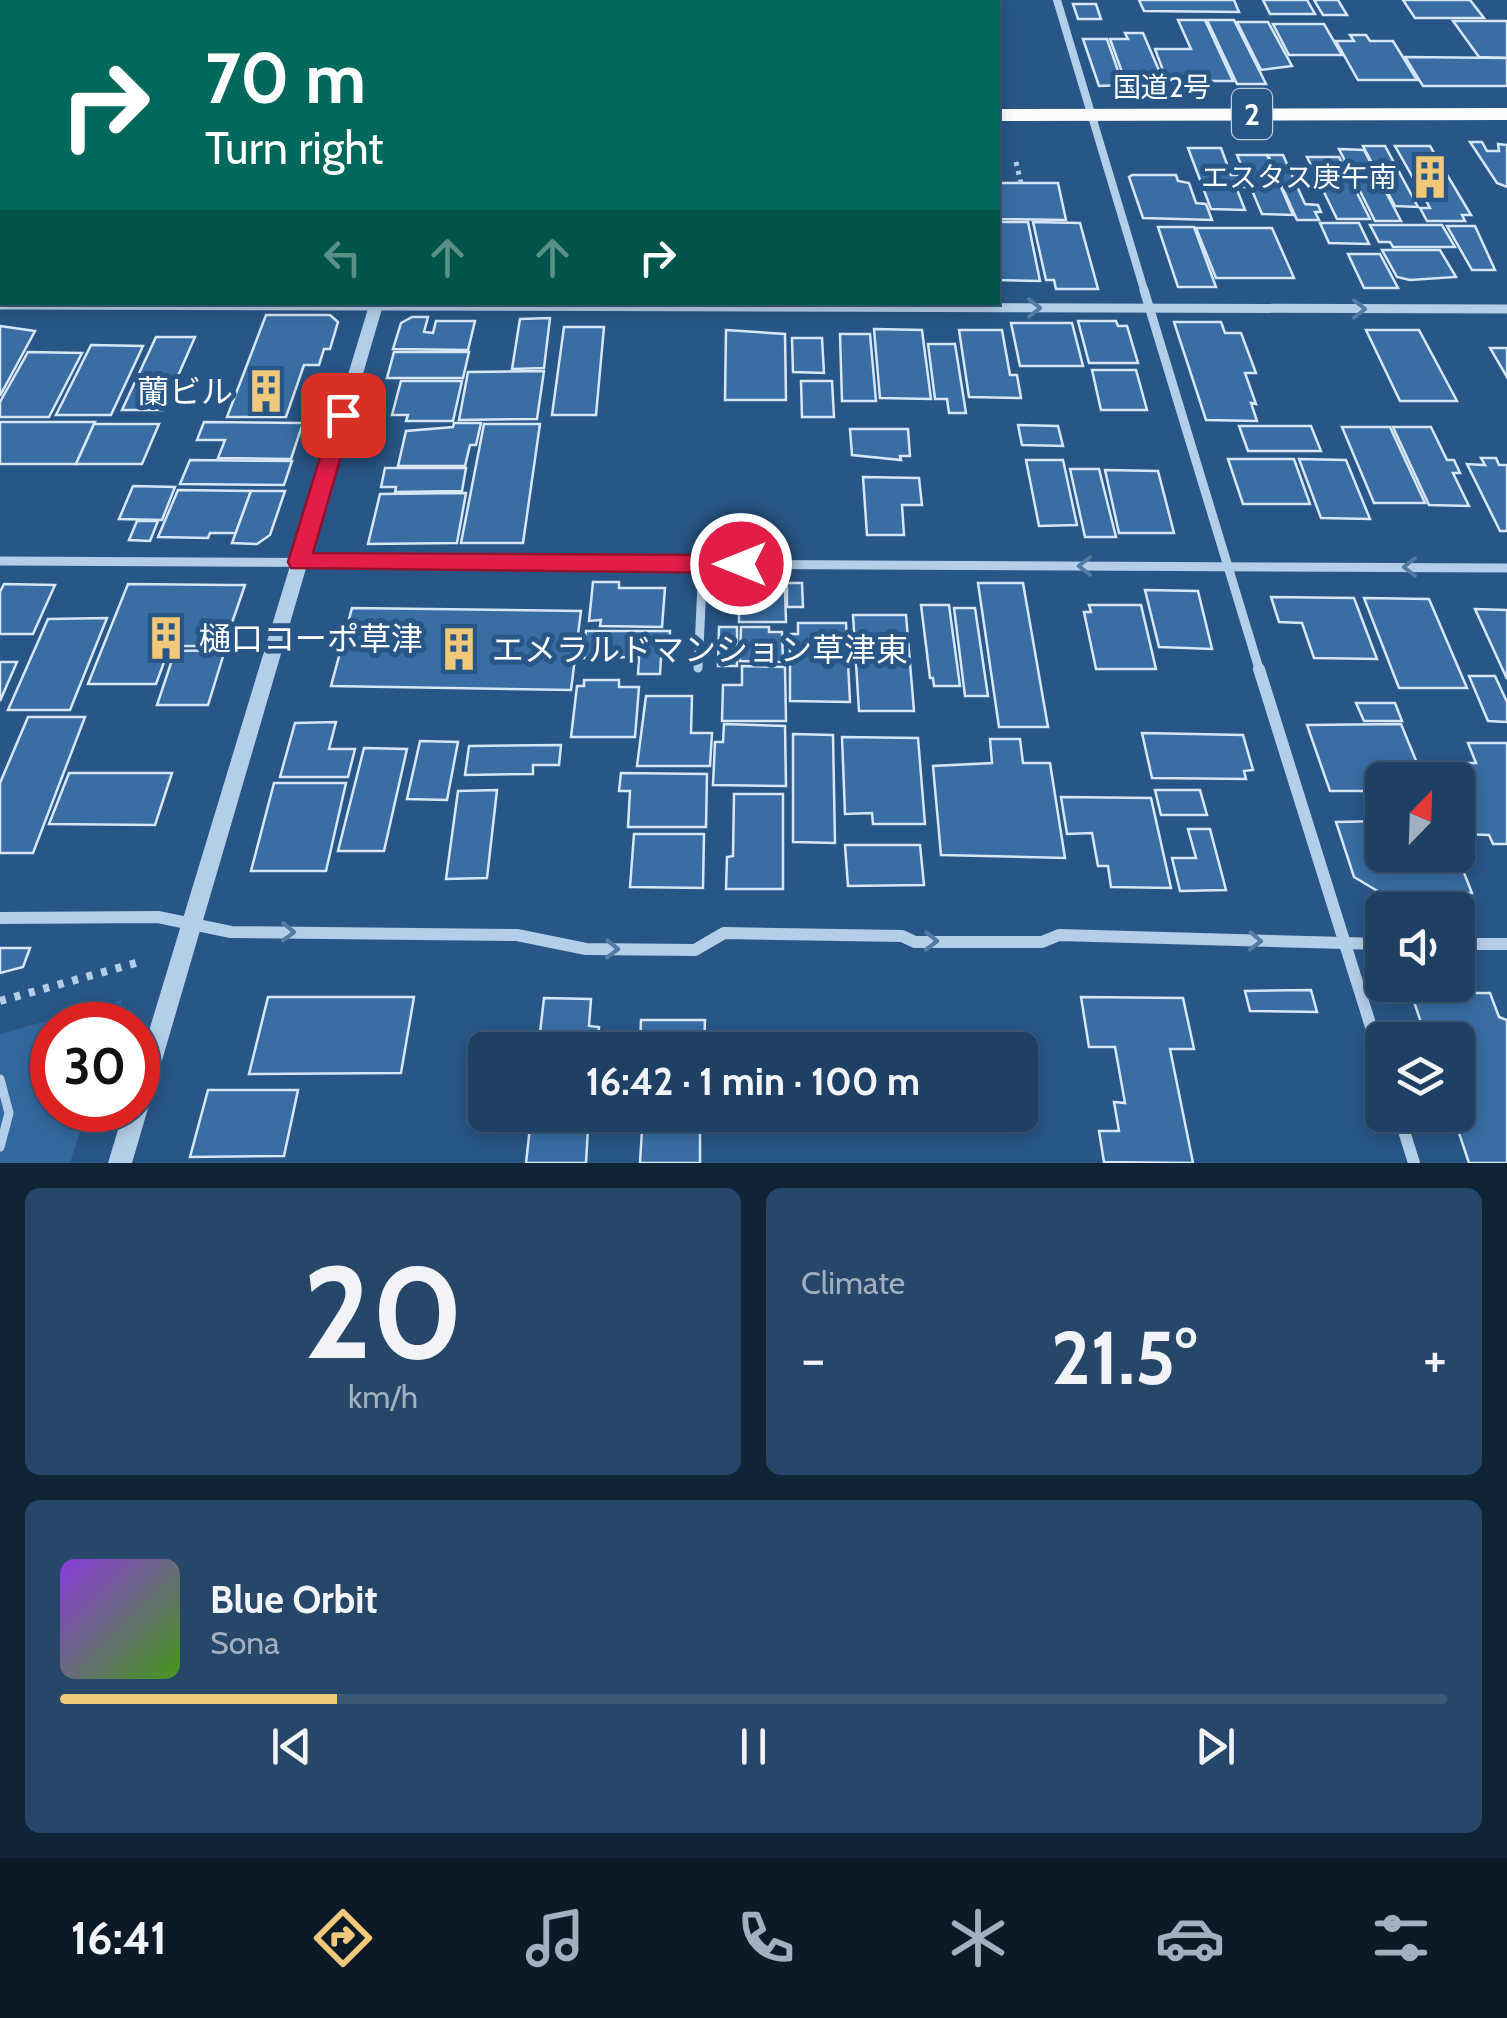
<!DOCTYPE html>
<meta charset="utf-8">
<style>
body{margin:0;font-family:Cabin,"Noto Sans JP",sans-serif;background:#26476a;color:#f1f3f6;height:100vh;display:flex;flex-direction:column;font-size:38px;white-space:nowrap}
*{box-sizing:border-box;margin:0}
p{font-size:32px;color:#a1afbf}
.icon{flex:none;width:55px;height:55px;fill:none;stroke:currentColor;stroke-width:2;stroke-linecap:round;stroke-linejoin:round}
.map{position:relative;height:1163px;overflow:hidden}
.sheet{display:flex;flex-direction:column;gap:25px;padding:25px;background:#102337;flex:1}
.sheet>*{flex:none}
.guide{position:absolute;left:0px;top:0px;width:1000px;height:305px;box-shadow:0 5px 15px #0003,0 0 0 2px #3c5978;background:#00695c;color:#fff;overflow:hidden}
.needle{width:65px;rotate:23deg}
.tools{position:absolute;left:1365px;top:762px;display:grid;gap:20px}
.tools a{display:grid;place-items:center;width:110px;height:110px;border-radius:15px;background:#1e4064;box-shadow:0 5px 15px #0003,0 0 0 2px #3c5978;font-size:50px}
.speed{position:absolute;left:30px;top:1002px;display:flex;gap:20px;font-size:50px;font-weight:700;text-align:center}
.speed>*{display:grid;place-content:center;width:130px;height:130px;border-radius:50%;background:#1e4064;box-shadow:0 5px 15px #0003,0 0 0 2px #3c5978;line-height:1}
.speed .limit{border:15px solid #d22;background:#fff;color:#111}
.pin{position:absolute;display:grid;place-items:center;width:85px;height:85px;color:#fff;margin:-42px;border-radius:20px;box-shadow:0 5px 15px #0006}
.me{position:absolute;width:110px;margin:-55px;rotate:270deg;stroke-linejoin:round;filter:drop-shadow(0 0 8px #0008)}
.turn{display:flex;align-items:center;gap:35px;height:210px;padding:0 40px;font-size:45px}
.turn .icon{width:130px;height:130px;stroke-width:2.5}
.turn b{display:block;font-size:70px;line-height:85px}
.lanes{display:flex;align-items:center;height:95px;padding:0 40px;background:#0003;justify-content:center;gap:50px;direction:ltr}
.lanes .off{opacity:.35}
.big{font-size:75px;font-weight:800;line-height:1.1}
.sheet .widget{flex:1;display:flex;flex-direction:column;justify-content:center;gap:15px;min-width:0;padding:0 35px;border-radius:15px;background:#26476a}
.sheet .dial{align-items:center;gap:0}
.dial b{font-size:130px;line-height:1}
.song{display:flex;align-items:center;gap:30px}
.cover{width:120px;height:120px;border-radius:15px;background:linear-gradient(135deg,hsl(270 70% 55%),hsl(100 70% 35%))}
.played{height:10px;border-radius:5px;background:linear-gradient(90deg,#f0c87a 20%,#3c5978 20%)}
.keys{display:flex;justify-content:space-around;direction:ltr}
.heat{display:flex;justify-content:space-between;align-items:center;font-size:55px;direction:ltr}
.sheet .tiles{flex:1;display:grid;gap:25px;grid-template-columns:1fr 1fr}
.widget:last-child{grid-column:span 2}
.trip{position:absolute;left:468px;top:1032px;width:570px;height:100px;border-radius:15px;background:#1e4064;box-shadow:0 5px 15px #0003,0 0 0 2px #3c5978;font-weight:800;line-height:100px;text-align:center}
.tab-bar{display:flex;height:160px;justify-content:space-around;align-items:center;background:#0c1a28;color:#a1afbf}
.tab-bar .icon{width:70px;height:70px}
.tab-bar .active{color:#f0c87a}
.tab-bar b{font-size:45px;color:#f1f3f6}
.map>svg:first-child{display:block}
</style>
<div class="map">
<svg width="1507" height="1163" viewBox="0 0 1507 1163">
<rect width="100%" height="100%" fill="#285686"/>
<!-- green -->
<path fill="#33689e" d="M122,1000L114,1025H52V1110H87L70,1163H0V1034Z"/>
<!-- building -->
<g fill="#396da3" stroke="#d7e7f6" stroke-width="2.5">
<path d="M1139,0H1234L1239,12L1144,11Z"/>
<path d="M1263,0H1307L1315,14H1270Z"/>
<path d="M1314,0H1338L1347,15H1323Z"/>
<path d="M1403,0H1470L1484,18H1415Z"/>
<path d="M1073,4H1096L1101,19H1078Z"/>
<path d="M1178,20H1205L1233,81H1167L1155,49H1191Z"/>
<path d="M1207,20H1234L1266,84H1237Z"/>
<path d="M1453,21H1507V58L1479,57Z"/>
<path d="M1237,22H1268L1292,66L1261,70Z"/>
<path d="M1273,24H1324L1342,55H1289Z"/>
<path d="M1125,33H1143L1164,82L1126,83L1110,39H1128Z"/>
<path d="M1350,35H1366L1370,41H1393L1417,80H1358L1336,41H1354Z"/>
<path d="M1083,39H1107L1123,85L1099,86Z"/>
<path d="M1405,57L1507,58V86H1423Z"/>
<path d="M1470,142H1482L1487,151H1499L1498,144L1507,145V187L1497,183Z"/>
<path d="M1363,146H1385L1418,207L1395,206Z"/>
<path d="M1395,146H1430L1471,215H1462L1465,221H1427L1420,208H1430Z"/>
<path d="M1188,148H1221L1231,175H1243L1248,187H1236L1245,210L1211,209Z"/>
<path d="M1339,149L1364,150L1401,221H1375Z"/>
<path d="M1237,155H1267L1293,215L1262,214Z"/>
<path d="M1268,155H1283L1305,204L1318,205L1321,212H1315L1319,220H1297Z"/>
<path d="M1307,157H1339L1370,219H1337Z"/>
<path d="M1132,175H1176L1178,181L1189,183L1196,203L1206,204L1212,220L1143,218L1129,177Z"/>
<path d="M998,183H1058L1066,220L998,219Z"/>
<path d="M998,222H1028L1040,281L998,280Z"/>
<path d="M1033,222L1080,223L1098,289H1056L1054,280H1046Z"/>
<path d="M1320,223H1359L1369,244L1329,243Z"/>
<path d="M1370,225H1442L1455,247H1393L1390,242H1379Z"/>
<path d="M1447,226H1475L1495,270H1472Z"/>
<path d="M1158,227H1194L1216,287H1178Z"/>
<path d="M1196,228H1272L1294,278H1216Z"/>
<path d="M1382,250H1440L1456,277L1410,280L1397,277Z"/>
<path d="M1348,254H1380L1398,288H1364Z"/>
<path d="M266,315H330L338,322L330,349H324L319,365H304L286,417H227Z"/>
<path d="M412,317H428L424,332L433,333L436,321H475L468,350L393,349L401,323Z"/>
<path d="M550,318L544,368L512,369L520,319Z"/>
<path d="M1078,321H1116L1118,326H1127L1138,363H1089Z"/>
<path d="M1174,322H1221L1225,333H1241L1256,373H1245L1256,404L1251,403L1257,421L1206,420Z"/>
<path d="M1011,323H1072L1083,366H1020Z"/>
<path d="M0,326L35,331L0,396Z"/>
<path d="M564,327H604L596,415H552Z"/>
<path d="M874,329L922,330L931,399L880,398Z"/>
<path d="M726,330L785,334L786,400H725Z"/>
<path d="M959,330H1002L1010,375H1017L1021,398L969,397Z"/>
<path d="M1366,330H1419L1457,401H1400Z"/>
<path d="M840,334H870L876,401H842Z"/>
<path d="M156,337H195L163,410H122Z"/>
<path d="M792,338H822L824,373L793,372Z"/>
<path d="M928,344H955L966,413H949L947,399H935Z"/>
<path d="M91,345L143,346L111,415H56Z"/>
<path d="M1490,348H1507V377Z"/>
<path d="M28,352L82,353L49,417H0V402Z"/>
<path d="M394,352H469L463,378H387Z"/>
<path d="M1092,370H1136L1147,410H1101Z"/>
<path d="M544,371L537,419L459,420L468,372Z"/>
<path d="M401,381H462L453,421H406L408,415H392Z"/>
<path d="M801,381H832L834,417H802Z"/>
<path d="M0,422H95L76,464H0Z"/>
<path d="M204,422L303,423L291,459L218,458L225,440H197Z"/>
<path d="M454,423H481L476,445H470L465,466H398L406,431L453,427Z"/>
<path d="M94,424H159L142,464H76Z"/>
<path d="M484,424H540L523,543H461Z"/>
<path d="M1018,425L1058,426L1063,446L1022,445Z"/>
<path d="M1239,426H1311L1321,451H1248Z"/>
<path d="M1342,427H1390L1425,503H1374Z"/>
<path d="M1393,427H1431L1447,460H1454L1460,473H1453L1469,506L1429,505Z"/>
<path d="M850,429H908L910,456H900L901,460L852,455Z"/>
<path d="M1481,458H1496L1499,465H1507V531H1500L1467,464L1485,465Z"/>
<path d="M1228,459H1294L1310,504H1243Z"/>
<path d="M1299,459L1346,460L1370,519L1321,518Z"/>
<path d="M190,460L292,461L284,485L180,484Z"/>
<path d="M1026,460H1063L1077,525L1039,526Z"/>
<path d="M385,468H466L462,491L395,492L396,487H381Z"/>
<path d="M1070,469H1099L1116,537H1085Z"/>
<path d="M1105,470L1158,471L1174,533H1119Z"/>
<path d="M863,477L919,478L922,505H902L904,535H867Z"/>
<path d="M133,486L175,487L162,520L119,519Z"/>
<path d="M178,490L251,491L236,533H210L208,538L158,537Z"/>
<path d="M251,491H285L270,535L257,544L232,543Z"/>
<path d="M466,493L457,543L368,544L380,494Z"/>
<path d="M137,521H158L150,541L129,540Z"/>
<path d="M593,582H619V588H665L662,627L600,626L601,620L589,621Z"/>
<path d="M787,583H802L803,607H787Z"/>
<path d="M978,583H1023L1048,727H999Z"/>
<path d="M4,584L55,585L33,634H0V592Z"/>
<path d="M128,584L230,585H245L224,646H170L156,684H88Z"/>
<path d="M739,587L785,591L786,622H739Z"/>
<path d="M1145,590L1198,591L1212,649L1159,647Z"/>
<path d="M1271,597L1354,598L1377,659L1314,658L1302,623L1279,622Z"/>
<path d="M1364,598L1429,599L1467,688H1399Z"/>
<path d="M921,605H949L960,686H934L933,678H930Z"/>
<path d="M1089,605H1141L1156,669H1096L1084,612H1091Z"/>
<path d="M352,608L581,611L571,690L331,686Z"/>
<path d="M954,608H975L988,696H965Z"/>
<path d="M1475,609L1507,610V679Z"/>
<path d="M853,615H906L914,711H859Z"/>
<path d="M107,618L70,710H8L48,619Z"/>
<path d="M798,623H846L850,702L790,701V634H798Z"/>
<path d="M719,627H737V666H718Z"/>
<path d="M741,627H769V632H782L783,662L740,661Z"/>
<path d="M586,631H670L669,658H661L660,674H638L639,657L583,658Z"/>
<path d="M225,650L208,705H157L175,651Z"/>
<path d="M0,662H17L0,701Z"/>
<path d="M742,666L785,667L786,721H722L723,685H742Z"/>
<path d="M1469,676H1495L1507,702V722L1488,721Z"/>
<path d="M584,680H619V687H639L635,737H571L577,686H584Z"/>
<path d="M646,696H692L691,733H712L710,766H637Z"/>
<path d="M1356,703H1395L1402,721H1364Z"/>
<path d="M28,717H85L33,853H0V783Z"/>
<path d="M336,722L329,749H355L348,777H280L295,723Z"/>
<path d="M724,724L785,726L786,786L713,785L715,742H723Z"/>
<path d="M1401,724L1424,780H1382V791H1330L1307,725Z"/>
<path d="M1142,733L1243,735L1253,770L1244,771L1246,779L1152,778Z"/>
<path d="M793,734L833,735L835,843L793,842Z"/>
<path d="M842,737L918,738L925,824H873L872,813L845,814Z"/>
<path d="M990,739H1020L1023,763H1050L1065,858L941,855L933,766L992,763Z"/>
<path d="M420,741L458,742L447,800L407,799Z"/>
<path d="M1468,743H1507V844H1493L1489,835L1458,834V780H1435L1428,763H1476Z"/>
<path d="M561,745L559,765H533V774L465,775L469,746Z"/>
<path d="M364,748L407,749L384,851H338Z"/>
<path d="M69,773H172L155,825L49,824Z"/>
<path d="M621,773L707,774L706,827H628L630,791H619Z"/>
<path d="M274,783H346L326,871H251Z"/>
<path d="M497,790L487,878L446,879L458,791Z"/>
<path d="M1155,790H1200L1207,815H1161Z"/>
<path d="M734,794H783V889H726L727,857L733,856Z"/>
<path d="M1061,797L1151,798L1171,888L1111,887L1108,866H1098L1092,833L1067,834Z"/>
<path d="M1382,821V855H1457L1472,893H1381L1354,877L1336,822Z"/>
<path d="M1188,829H1210L1226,890L1180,891L1172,858H1196Z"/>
<path d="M634,834H704L703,888L630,887Z"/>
<path d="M845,845H920L924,885L848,886Z"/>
<path d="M0,948H30L23,967L0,973Z"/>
<path d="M1311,990L1317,1012L1250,1011L1245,991Z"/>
<path d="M1411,993H1490L1499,1017L1507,1020V1163H1469L1453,1115H1458V1040H1427Z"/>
<path d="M268,997H414L401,1073L249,1074Z"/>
<path d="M1081,997L1183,998L1194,1049H1170L1193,1163L1104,1162L1099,1131H1119L1114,1102L1125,1103L1115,1047H1089Z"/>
<path d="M544,998L591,999L589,1026L599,1027L597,1050H538Z"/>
<path d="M641,1020H705L704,1050H640Z"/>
<path d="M208,1090H298L284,1156L190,1157Z"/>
<path d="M530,1127L588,1128L586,1163H526Z"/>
<path d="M642,1129H700V1163H640Z"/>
</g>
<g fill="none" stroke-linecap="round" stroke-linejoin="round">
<!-- path-far1 -->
<path stroke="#b3cee8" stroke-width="5" stroke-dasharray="4 5" stroke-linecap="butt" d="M1016,162L1021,183"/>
<!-- path -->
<path stroke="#b3cee8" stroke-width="8" stroke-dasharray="6 9" stroke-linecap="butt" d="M0,1001L143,961"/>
<!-- service -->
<path stroke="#b3cee8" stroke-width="9" d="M0,1079L9,1113L0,1147"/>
<!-- minor-far2 -->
<path stroke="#b3cee8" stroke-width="8" d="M1057,0L1145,293"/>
<!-- minor-far1 -->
<g stroke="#b3cee8" stroke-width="9">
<path d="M1144,290L1260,672"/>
<path d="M0,305L1507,309"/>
<path d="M0,561L1507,568"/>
<path d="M698,668L703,564"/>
</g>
<!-- minor -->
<g stroke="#b3cee8" stroke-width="12">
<path d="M1259,669L1382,1062"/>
<path d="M0,918L158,917L231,932L517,935L586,949L695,950L724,933L902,936L915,942H1042L1059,935L1382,944"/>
<path d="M1458,944H1507"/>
<path d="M1399,1115L1414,1163"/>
</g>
<!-- tertiary -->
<path fill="#b3cee8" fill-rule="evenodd" d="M370,302H384L132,1163H108L124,1110H138V1067Z"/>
<!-- trunk -->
<g fill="#fafcfe" fill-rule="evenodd">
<rect x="0" y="106" width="2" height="12"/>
<path d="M1507,108V120L998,121V109Z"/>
</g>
</g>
<!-- one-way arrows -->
<defs><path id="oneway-chevron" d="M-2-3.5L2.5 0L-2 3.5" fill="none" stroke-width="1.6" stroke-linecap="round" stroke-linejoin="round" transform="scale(2.5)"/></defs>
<g stroke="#527aa3">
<use href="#oneway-chevron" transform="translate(1034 308)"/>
<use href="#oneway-chevron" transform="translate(1359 309)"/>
<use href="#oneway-chevron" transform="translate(1085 566) rotate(-180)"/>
<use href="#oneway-chevron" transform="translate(1410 567) rotate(-180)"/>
<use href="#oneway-chevron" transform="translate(288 932) rotate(1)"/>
<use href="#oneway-chevron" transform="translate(931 941) rotate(1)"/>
<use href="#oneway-chevron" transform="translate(1255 941) rotate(2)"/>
<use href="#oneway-chevron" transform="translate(612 949) rotate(1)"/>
</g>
<!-- route -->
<path fill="#e11d48" stroke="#92132f" stroke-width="2.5" d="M343,408L353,415L313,553L741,555L752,564L741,573L291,568L288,562L333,415Z"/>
<!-- icons -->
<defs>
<g id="building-bare" transform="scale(3.45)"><path d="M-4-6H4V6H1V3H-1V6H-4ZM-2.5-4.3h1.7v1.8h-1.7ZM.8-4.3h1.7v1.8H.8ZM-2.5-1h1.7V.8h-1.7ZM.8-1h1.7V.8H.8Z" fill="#f0c87a" stroke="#285686" stroke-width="2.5" paint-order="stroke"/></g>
</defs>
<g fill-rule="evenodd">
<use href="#building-bare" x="1430" y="177"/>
<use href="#building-bare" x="266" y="391"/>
<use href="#building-bare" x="166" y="638"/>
<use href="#building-bare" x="459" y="649"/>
</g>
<g text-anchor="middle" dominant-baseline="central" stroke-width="10" stroke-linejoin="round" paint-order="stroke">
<!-- far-street labels -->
<g font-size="28" fill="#fff" stroke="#285686">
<text x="1162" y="87">国道2号</text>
</g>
<!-- far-poi labels -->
<g font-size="28" fill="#fff" stroke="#285686" text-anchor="end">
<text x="1397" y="177">エスタス庚午南</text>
</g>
<!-- shield labels -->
<rect fill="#285686" stroke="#beccdb" stroke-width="2.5" x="1232" y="89" width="40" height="50" rx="8"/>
<g font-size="30" font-weight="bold" fill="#fff">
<text x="1252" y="114">2</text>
</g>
<!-- poi labels -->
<g font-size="32" fill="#fff" stroke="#285686" text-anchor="start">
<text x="233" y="391" text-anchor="end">蘭ビル</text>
<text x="199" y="638">樋口コーポ草津</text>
<text x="492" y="649">エメラルドマンション草津東</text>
</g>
</g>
</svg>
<div class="tools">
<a><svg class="needle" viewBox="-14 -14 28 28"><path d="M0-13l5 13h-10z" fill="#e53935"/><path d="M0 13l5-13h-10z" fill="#a1afbf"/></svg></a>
<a><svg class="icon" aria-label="sound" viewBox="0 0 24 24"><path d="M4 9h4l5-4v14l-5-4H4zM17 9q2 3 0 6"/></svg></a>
<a><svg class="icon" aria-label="layers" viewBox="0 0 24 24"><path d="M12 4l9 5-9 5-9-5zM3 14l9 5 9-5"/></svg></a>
</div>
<div class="speed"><div class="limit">30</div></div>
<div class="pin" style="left:343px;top:415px;background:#d93025"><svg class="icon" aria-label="arrive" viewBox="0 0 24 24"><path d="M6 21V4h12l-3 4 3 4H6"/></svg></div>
<svg class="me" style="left:741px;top:564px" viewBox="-20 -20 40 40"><circle r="17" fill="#e11d48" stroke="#fff" stroke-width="3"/><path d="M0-11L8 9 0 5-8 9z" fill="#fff"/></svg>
<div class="trip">16:42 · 1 min · 100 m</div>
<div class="guide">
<div class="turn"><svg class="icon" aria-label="right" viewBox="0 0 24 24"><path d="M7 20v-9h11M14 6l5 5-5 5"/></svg><div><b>70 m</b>Turn right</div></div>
<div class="lanes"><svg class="icon off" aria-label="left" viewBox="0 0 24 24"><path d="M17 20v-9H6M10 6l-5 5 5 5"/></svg><svg class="icon off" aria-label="ahead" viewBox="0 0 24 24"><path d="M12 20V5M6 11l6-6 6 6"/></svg><svg class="icon off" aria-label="ahead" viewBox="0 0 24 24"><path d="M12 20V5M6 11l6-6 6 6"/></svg><svg class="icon" aria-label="right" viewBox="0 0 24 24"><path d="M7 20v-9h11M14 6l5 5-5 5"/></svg></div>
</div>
</div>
<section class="sheet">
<div class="tiles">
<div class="widget dial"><b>20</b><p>km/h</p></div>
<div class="widget"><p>Climate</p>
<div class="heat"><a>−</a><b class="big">21.5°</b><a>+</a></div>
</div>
<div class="widget">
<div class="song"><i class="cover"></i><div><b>Blue Orbit</b><p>Sona</p></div></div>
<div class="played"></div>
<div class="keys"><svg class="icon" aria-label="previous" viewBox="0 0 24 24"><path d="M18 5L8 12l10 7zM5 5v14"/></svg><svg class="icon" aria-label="pause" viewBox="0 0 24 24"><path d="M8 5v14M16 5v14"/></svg><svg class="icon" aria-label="next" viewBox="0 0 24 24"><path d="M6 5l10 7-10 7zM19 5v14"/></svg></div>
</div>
</div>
</section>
<nav class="tab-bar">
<b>16:41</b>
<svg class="icon active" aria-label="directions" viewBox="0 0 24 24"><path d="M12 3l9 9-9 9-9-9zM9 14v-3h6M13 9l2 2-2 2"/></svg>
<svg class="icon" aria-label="music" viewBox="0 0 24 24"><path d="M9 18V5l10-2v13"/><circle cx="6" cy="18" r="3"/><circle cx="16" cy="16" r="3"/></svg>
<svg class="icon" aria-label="phone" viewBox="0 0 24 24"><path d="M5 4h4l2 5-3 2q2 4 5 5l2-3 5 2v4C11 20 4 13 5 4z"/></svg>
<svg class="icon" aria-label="climate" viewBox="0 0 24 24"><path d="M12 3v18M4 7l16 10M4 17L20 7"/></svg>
<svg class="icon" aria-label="car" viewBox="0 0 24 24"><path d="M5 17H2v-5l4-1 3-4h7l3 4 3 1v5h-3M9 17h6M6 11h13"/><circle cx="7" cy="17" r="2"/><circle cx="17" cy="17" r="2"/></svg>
<svg class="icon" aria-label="filters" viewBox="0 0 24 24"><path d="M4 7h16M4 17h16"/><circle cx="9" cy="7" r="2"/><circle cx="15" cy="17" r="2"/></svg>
</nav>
